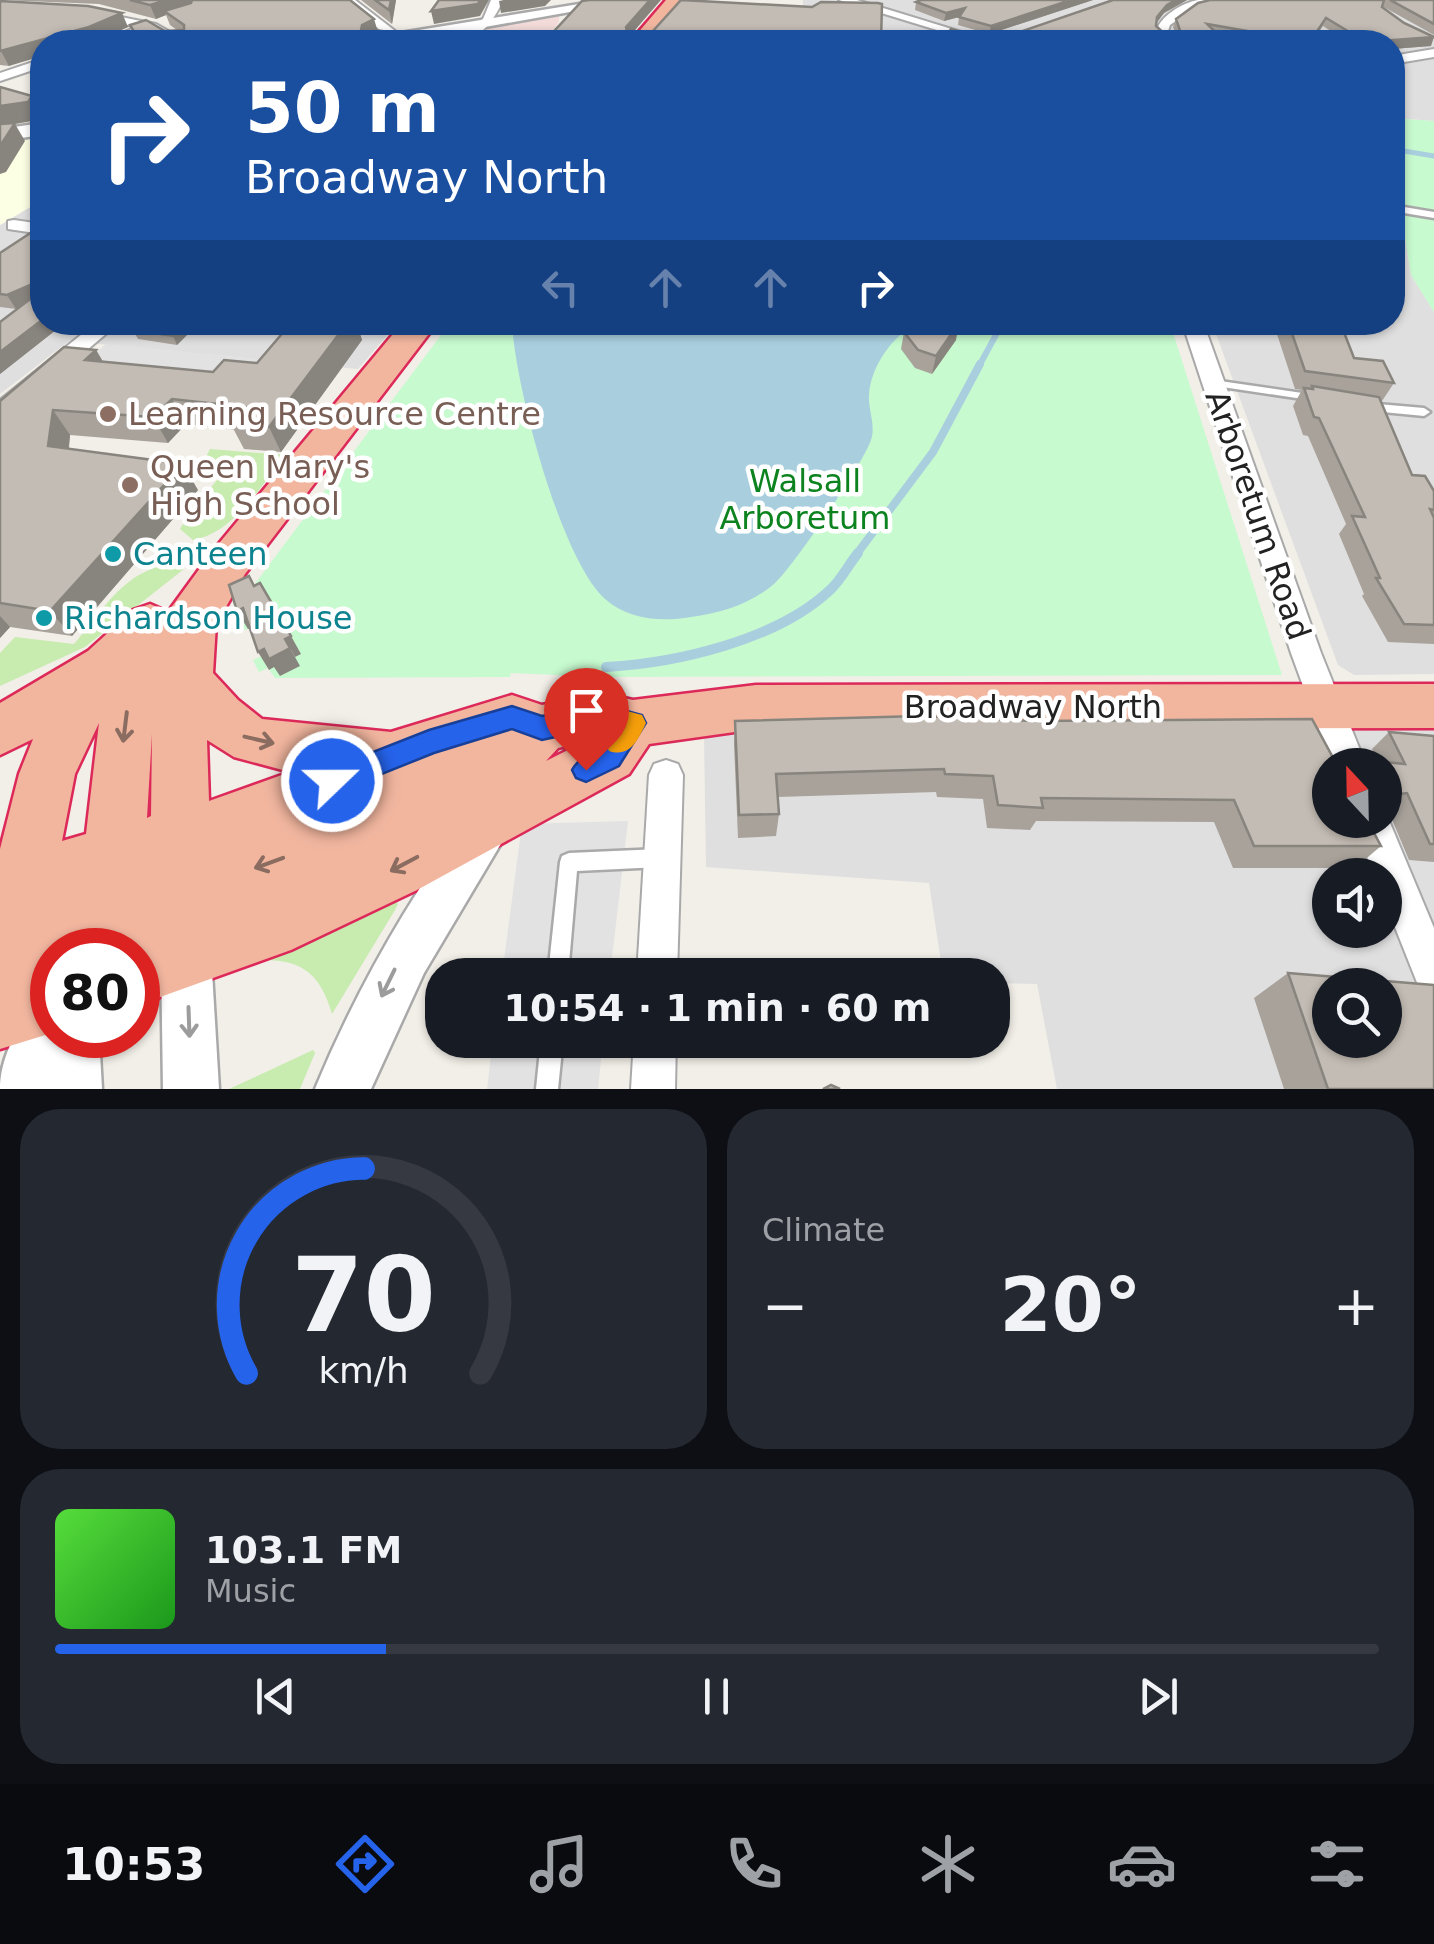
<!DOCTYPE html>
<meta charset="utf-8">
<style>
body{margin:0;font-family:"DejaVu Sans",sans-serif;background:#242831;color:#f1f3f6;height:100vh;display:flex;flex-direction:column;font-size:38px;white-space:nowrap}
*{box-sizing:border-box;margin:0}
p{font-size:32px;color:#9ea1a6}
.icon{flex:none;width:55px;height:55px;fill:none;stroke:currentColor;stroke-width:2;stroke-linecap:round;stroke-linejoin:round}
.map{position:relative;height:1089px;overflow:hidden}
.side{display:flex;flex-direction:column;gap:20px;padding:20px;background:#0d0f14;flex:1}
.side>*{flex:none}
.guide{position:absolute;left:30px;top:30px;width:1375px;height:305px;border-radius:40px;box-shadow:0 2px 8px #0004;background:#1a4fa0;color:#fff;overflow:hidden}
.needle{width:65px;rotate:338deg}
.buttons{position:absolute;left:1312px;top:748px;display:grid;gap:20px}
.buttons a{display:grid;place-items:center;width:90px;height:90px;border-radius:50%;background:#171b24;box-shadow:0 2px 8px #0004;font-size:50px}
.speed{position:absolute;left:30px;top:928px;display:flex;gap:20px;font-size:50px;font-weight:700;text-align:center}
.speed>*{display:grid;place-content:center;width:130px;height:130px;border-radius:50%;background:#171b24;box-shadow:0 2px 8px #0004;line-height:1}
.speed .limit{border:15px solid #d22;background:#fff;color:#111}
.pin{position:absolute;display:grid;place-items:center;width:85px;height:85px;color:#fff;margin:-102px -42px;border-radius:50% 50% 50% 0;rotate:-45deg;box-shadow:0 0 10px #0007}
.pin .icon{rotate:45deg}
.me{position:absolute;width:110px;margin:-55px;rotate:68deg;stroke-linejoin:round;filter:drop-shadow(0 0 8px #0008)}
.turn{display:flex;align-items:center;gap:35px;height:210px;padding:0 50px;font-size:45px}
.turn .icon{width:130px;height:130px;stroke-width:2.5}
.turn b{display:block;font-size:70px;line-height:85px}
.lanes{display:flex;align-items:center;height:95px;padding:0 50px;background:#0003;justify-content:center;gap:50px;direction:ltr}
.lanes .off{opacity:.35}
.big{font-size:75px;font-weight:600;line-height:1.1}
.side .widget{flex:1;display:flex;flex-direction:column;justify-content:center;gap:15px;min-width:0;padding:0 35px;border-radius:40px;background:#242831}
.side .dial{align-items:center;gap:0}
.dial svg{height:260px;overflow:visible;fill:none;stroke:#363941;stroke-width:7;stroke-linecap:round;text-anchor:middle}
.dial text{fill:#f1f3f6;stroke:none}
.song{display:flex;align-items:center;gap:30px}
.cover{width:120px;height:120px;border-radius:15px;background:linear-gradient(135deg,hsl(110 70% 55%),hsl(120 70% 35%))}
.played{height:10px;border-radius:5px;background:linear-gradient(90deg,#2563eb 25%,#363941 25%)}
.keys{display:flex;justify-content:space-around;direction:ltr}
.heat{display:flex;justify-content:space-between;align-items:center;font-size:55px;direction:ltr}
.side .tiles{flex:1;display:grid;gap:20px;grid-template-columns:1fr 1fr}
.widget:last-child{grid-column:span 2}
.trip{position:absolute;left:425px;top:958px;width:585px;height:100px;border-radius:40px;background:#171b24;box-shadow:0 2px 8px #0004;font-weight:600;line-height:100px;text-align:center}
.tab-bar{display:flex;height:160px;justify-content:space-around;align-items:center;background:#090b0e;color:#9ea1a6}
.tab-bar .icon{width:70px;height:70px}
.tab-bar .on{color:#2563eb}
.tab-bar b{font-size:45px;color:#f1f3f6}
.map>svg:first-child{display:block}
</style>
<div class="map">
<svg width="1434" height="1089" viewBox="0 0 1434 1089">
<rect width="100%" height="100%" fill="#f2efe8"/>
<!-- residential -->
<g fill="#e0dfdf" fill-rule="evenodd">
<path d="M803,0H1434V121L1393,118L1392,42H969L944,36L919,42H658L803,13Z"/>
<path d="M42,200V322L398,323L358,369L69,341L0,394V225Z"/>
<path d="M1393,217L1402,219L1411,275L1434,312V674L1354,675L1338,665L1212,323L1392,322Z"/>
<path d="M1434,725V1089H1057L1037,984L993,983L992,975H943L929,883L706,867L704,735ZM1330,765H1385V820H1330ZM1330,875H1385V930H1330ZM1330,985H1385V1040H1330Z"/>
</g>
<!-- commercial -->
<path fill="#f2dbd8" d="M559,12V22L549,36L477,34L495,21Z"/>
<!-- education -->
<path fill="#fdffe4" d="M42,134V200L0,225V141Z"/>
<!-- grass -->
<g fill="#c8ebaf">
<path d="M210,449L286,455C261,485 234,533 193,540L180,529L191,510L219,478L206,457Z"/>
<path d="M171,564L184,569L85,647L0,686V653L15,637L74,644C104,609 123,571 171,564Z"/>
<path d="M394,899L398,904L395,910L332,1014C321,976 304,960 264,960Z"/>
<path d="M313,1050L315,1053L300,1089H229Z"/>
</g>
<!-- park -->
<g fill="#c7facf">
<path d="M1392,118L1434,121V312L1411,275L1402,219L1393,217Z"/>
<path d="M450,323H1170L1282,675L602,677L511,673L510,677L275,678L268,668L259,672L253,660L262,656L253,627L237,632L231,622L240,618L236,609Z"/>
</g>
<!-- parking -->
<g fill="#e2e2e2">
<path d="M106,344L286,362L266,384L79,367Z"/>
<path d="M628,821L610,975H502L522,824Z"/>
<path d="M493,1040H603L598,1089H487Z"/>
</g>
<!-- water -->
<path fill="#a9cfdf" d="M512,323V322L917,323C893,336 871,365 869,395C868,409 876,426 871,440C863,464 793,567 774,584C750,604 722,613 691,617C661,622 629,620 605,599C560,558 515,385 512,323Z"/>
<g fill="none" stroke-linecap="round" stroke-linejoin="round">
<!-- stream-far3 -->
<path stroke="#a9cfdf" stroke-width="5" d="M1392,149L1434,156"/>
<!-- stream-far2 -->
<path stroke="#a9cfdf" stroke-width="6" d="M979,366L1003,322"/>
<!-- stream-far1 -->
<path stroke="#a9cfdf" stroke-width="8" d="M856,555L933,452L980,364"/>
<!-- stream -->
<path stroke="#a9cfdf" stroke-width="10" d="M606,667C677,663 777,640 830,590C841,580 849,564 858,553"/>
<!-- service casing -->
<g stroke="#a9a9a9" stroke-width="5">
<g id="service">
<path d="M1392,205L1434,212V218L1392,211Z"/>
<path d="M1213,380L1316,395L1322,398L1316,401L1209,385V381Z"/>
<path d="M1366,403L1424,408L1430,412L1424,416L1362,410V404Z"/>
<path d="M660,849L667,852L669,858L667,864L660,867L577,871L568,975H548L560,862L562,856L569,853Z"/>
<path d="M541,1040H563L558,1089H536Z"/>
<path d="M650,1040H774L775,1042L772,1050L764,1053L660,1052L653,1048Z"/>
</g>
</g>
<!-- minor casing -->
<g stroke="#a9a9a9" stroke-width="4">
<g id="minor">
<path d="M342,0H355L403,37L393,40Z"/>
<path d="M491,0H503C493,23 478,42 451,42L483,19Z"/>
<path d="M839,0H857L994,42H976Z"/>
<path d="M1198,0H1220L1194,8L1170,25L1168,31L1177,42H1165L1156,32C1160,16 1182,3 1198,0Z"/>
<path d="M91,11L156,24L187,42H173L150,31L116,42H99L137,27L87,16Z"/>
<path d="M1434,49V57L1392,64V56Z"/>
<path d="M42,59V67L0,81V73Z"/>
<path d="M14,220L42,224V234L8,229V221Z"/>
<path d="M97,322H120L8,417L0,419V400Z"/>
<path d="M1182,322H1203L1321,653L1366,765H1332L1291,653Z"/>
<path d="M666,760L678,764L683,775L677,975H637L649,775L654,764Z"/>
<path d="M1385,811L1434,928V996L1420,990L1385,902V875H1374L1353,820H1385Z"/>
<path d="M634,1040H676L675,1089H631Z"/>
</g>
</g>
<!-- tertiary casing -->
<g stroke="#a9a9a9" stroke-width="5">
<g id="tertiary">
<path d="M604,0H637L401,42H368L376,37Z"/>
<path d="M42,123V135L0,141V129Z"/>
<path d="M486,808L502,815L509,830L424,973L371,1089H315C356,990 407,901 470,815Z"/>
<path d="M186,930L204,937L211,955L219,1089H163L161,955L168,937Z"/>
<path d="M52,1000V1035H99L102,1089H0C0,1056 21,1013 52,1000Z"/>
</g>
</g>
<!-- trunk casing -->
<g stroke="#dc2959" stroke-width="5">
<g id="trunk">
<path d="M666,0H688L650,42H630Z"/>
<path d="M403,322H438L245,574L216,624L213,673L238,700L262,719L391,732L512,695L542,705L601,693L633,700L756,685L1434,684V728L756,729L649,744L629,774L417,890L291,950L138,1005V950H52V1033L0,1049V849L19,774L33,739L0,755V703L88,651L133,610L150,604L168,612L211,553ZM99,723L86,834L62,841L75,774ZM152,734L151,816L147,818ZM207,740L234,757L290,772L209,801ZM584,742L546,761L558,748Z"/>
</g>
</g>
<!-- service -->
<use href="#service" fill="#fff" fill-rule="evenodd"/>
<!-- minor -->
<use href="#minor" fill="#fff" fill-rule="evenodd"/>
<!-- tertiary -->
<use href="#tertiary" fill="#fff" fill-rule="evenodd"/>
<!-- trunk -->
<use href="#trunk" fill="#f2b69f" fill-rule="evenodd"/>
</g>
<!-- wall -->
<g fill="#a8a29b">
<path d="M0,0H350L386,42H137L130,25L165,31L177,30L170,25L166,15L156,19L99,4Z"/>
<path d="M361,0H396L392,24Z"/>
<path d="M921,0H1093L989,34L958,25L959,17L944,21L915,10L916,2Z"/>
<path d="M1113,0H1187L1164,13L1156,23V26L1168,37H1177L1173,27L1176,19L1210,0H1434V35L1382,6L1431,46L1392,49V42H1348L1323,26L1312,42H1262L1219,35L1225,41L1224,42H942L978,37H1005Z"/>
<path d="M0,1L128,27L92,42H42L9,66L0,65Z"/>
<path d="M634,32L881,42H544Z"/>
<path d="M0,253L42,322H66L0,374L16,309L0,307Z"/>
<path d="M143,322H200L177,345L138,339L133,330Z"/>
<path d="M292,322H356L362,340L281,452L244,449L234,430L186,424L168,443L70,435L69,449L198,490L72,636L10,627L0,638V401L96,350L103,362L213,372L257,363Z"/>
<path d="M1273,322H1340L1354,358L1394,383L1382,401H1380L1412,475L1434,491V644L1388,642L1362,596L1364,594L1339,534L1346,524L1308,436L1303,435L1293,406L1302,390L1295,389Z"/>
<path d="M904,332L956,340L932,374L915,368L901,349Z"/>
<path d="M735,721H1036L1381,846L1355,868H1233L1214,822L1036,821L1030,830L987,828L983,799L937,797L936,792L778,797L779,814L776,836L738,838L734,745Z"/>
<path d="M1389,732L1434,736V862L1409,860L1388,810H1385V765H1379L1372,749Z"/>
<path d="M1288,973L1434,1089H1284L1254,998Z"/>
</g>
<!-- shaded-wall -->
<g fill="#88847e">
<path d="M167,0H192L194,6L164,11L166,15L156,19L150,5Z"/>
<path d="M391,0H396L392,24L389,10Z"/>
<path d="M480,0H489L480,16L434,24L431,11Z"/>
<path d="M504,0H551L545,6L501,13L499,1Z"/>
<path d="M650,0H661L629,37H627L626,27Z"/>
<path d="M1071,0H1093L989,34L991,26Z"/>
<path d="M1176,0H1187L1164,13L1155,25L1157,17L1167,5Z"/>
<path d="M965,8L963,16L944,21L946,13Z"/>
<path d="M122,13L128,27L96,41L42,42V56L9,66L1,51Z"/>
<path d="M374,19L378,32L383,31L386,42H330V38L361,30L362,25Z"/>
<path d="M1434,37L1431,46L1392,49V42H1375Z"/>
<path d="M32,96L41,114L38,120L15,124L25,141L6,172L0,174V106Z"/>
<path d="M42,280V297L16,309L7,295Z"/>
<path d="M42,320V322H66L0,374V352Z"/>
<path d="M187,322H200L177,345L173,336Z"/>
<path d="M348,322H356L362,340L281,452L269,427Z"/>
<path d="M959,323L956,340L932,374L936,356Z"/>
<path d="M96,350L111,375L85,360Z"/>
<path d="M172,399L186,424L168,443L153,417Z"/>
<path d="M53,410L70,435L66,472L48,446Z"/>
<path d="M183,464L198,490L72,636L50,611Z"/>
<path d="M243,608L254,627L248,629L237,611Z"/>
<path d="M0,616L10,627L0,638Z"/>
<path d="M291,636L301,654L295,657L285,639Z"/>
<path d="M290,648L300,666L280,676L274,667L269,670L258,652L264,649Z"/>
</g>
<!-- building -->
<g fill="#c3bcb4" stroke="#88847e" stroke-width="2.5" fill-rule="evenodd">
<path d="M130,0H167L150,5Z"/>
<path d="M192,0H350L374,19L362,25L361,30L383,31L330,38V42H140L130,25L146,20L165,31L184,30V25L164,11L191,3Z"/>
<path d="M375,0H391L389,10Z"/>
<path d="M439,0H480L478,4L431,11Z"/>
<path d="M589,0H650L626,27L627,32H652L681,0L812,7L821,2L878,3L882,4L881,42H739L610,36L605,42H544L582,1Z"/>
<path d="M921,0H1071L991,26L959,17L965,8L946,13L916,2Z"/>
<path d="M1113,0H1176L1167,5L1157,17L1156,26L1168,37L1182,36L1176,19L1198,3L1210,0H1384L1382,7L1404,23L1434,37L1366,42L1326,18L1310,42L1207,24L1225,41L1110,36L1109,42H942L951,29L978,37H1005Z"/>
<path d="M1390,0H1434V24Z"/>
<path d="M0,1L88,6L122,13L89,27L0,51Z"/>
<path d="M0,87L32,96L28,102L0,106Z"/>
<path d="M15,123L0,146V124Z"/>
<path d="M35,230H42V280L7,295L0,294V253Z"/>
<path d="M42,290V320L0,352V322Z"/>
<path d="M143,322H187L173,336L133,330Z"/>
<path d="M292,322H348L269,427L231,424L245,407L172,399L153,417L53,410L48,446L183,464L50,611L0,603V401L64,347L96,350L85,360L213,372L224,360L257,363Z"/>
<path d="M1288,322H1340L1354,358L1383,361L1394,383L1305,371Z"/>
<path d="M959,323L936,356L918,350L904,332Z"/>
<path d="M1312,386L1379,397L1412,475L1425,476L1434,491V510L1430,509L1434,518V625L1404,624L1376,578H1380L1352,516L1365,517L1319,418L1314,417L1304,388L1313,389Z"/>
<path d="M249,576L254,586L260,583L291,636L285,639L290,648L269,659L264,649L258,652L243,608L237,611L229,585Z"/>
<path d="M921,716L1036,721L1312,719L1337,765H1330V820H1367L1381,846H1254L1234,800L1041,798L1043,808L998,805L993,776L945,774L944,769L776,774L779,814L739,815L735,721Z"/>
<path d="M1389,732L1434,736V844H1430L1407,793L1400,794L1384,762L1405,764Z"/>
<path d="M1288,973L1434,985V1089H1328ZM1330,985H1385V1040H1330Z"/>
<path d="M831,1085L840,1089H823Z"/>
</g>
<!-- one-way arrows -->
<defs><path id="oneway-shaft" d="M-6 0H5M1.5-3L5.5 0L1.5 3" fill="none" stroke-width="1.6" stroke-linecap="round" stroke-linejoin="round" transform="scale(2.5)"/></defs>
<g stroke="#8a6c60">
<use href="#oneway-shaft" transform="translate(125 727) rotate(97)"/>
<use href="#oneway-shaft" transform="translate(259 740) rotate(13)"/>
<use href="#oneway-shaft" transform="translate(269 863) rotate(160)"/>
<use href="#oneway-shaft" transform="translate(404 864) rotate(152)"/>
</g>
<g stroke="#9c9c9c">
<use href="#oneway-shaft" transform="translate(388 983) rotate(116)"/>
<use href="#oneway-shaft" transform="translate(189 1022) rotate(88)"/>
</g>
<!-- route -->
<path fill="#2563eb" stroke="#184099" stroke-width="2.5" d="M601,704L642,715L646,723L619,766L586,782L576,778L572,770C578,757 600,747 612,730L601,727L542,740L512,729L434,753L332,794L322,790L318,781L322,772L429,730L512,706L542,716Z"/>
<!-- slow -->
<path fill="#f59e0b" d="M601,704L642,715L646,723C638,740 630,758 609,751L605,742L612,730C597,726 585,733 571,728L567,720L571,712Z"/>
<!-- markers -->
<g fill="#8d6e63" stroke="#fff" stroke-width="4">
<circle cx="108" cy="414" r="10"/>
<circle cx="130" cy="485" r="10"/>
</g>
<g fill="#0f9aa8" stroke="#fff" stroke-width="4">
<circle cx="113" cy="554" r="10"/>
<circle cx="44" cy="618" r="10"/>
</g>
<g text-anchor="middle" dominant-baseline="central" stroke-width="9" stroke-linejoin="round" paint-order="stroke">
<!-- education labels -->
<g font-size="32" fill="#785e54" stroke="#fff" text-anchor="start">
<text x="128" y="414">Learning Resource Centre</text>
<text x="150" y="467">Queen Mary's<tspan x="150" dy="37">High School</tspan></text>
</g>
<!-- park labels -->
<g font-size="32" fill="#0c831f" stroke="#fff">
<text x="805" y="481">Walsall<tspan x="805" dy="37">Arboretum</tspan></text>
</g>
<!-- street labels -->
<g font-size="32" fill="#222" stroke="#fff">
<text transform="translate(1258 515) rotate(71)">Arboretum Road</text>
<text x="1033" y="707">Broadway North</text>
</g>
<!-- culture labels -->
<g font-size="32" fill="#0d838f" stroke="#fff" text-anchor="start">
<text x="133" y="554">Canteen</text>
<text x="64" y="618">Richardson House</text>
</g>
</g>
</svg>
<div class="buttons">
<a><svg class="needle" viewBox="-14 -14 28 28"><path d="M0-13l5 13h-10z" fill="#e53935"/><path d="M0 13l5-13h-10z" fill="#9ea1a6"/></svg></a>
<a><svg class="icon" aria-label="sound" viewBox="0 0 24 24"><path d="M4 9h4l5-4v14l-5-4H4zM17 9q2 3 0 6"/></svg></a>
<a><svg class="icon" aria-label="search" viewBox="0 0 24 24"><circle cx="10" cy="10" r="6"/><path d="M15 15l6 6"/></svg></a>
</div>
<div class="speed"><div class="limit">80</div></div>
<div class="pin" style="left:586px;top:770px;background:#d93025"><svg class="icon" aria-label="arrive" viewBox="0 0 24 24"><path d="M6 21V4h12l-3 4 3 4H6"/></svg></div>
<svg class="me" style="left:332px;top:781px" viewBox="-20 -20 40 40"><circle r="17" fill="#2563eb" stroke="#fff" stroke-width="3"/><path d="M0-11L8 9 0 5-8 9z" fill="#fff"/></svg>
<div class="trip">10:54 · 1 min · 60 m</div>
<div class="guide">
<div class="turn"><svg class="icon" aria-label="right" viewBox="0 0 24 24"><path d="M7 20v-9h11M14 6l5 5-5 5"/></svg><div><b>50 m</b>Broadway North</div></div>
<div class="lanes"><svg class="icon off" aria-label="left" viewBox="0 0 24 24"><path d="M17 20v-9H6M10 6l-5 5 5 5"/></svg><svg class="icon off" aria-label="ahead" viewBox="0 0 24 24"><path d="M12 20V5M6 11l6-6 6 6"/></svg><svg class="icon off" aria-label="ahead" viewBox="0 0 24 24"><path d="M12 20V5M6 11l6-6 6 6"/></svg><svg class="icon" aria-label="right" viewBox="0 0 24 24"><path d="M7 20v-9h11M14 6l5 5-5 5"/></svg></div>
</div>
</div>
<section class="side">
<div class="tiles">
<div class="widget dial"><svg viewBox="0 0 100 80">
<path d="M14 69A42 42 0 1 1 86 69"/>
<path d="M14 69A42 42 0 0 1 50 6" stroke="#2563eb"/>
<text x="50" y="56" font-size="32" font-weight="700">70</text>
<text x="50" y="72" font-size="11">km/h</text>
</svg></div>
<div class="widget"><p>Climate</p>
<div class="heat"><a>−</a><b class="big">20°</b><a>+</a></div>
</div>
<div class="widget">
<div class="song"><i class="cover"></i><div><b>103.1 FM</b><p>Music</p></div></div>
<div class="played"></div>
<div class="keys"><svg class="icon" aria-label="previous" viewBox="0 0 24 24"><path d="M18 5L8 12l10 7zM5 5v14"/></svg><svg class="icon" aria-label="pause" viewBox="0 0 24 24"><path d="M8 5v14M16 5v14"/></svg><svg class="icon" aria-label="next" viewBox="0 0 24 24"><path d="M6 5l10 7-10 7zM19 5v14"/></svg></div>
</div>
</div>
</section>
<nav class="tab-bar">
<b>10:53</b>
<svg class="icon on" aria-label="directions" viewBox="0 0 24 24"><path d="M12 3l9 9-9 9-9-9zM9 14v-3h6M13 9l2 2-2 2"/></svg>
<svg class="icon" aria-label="music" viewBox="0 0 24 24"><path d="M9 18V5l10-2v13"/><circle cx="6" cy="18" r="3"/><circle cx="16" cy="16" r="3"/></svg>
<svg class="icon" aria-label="phone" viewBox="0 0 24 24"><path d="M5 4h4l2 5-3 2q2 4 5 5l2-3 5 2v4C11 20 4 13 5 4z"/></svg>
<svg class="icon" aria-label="climate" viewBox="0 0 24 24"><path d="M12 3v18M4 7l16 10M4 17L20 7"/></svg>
<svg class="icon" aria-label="car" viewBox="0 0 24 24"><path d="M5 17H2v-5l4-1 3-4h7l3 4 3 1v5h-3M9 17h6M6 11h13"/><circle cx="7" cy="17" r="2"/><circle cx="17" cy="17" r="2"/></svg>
<svg class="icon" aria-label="filters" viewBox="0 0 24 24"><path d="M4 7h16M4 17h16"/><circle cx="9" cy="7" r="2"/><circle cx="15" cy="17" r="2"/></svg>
</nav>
